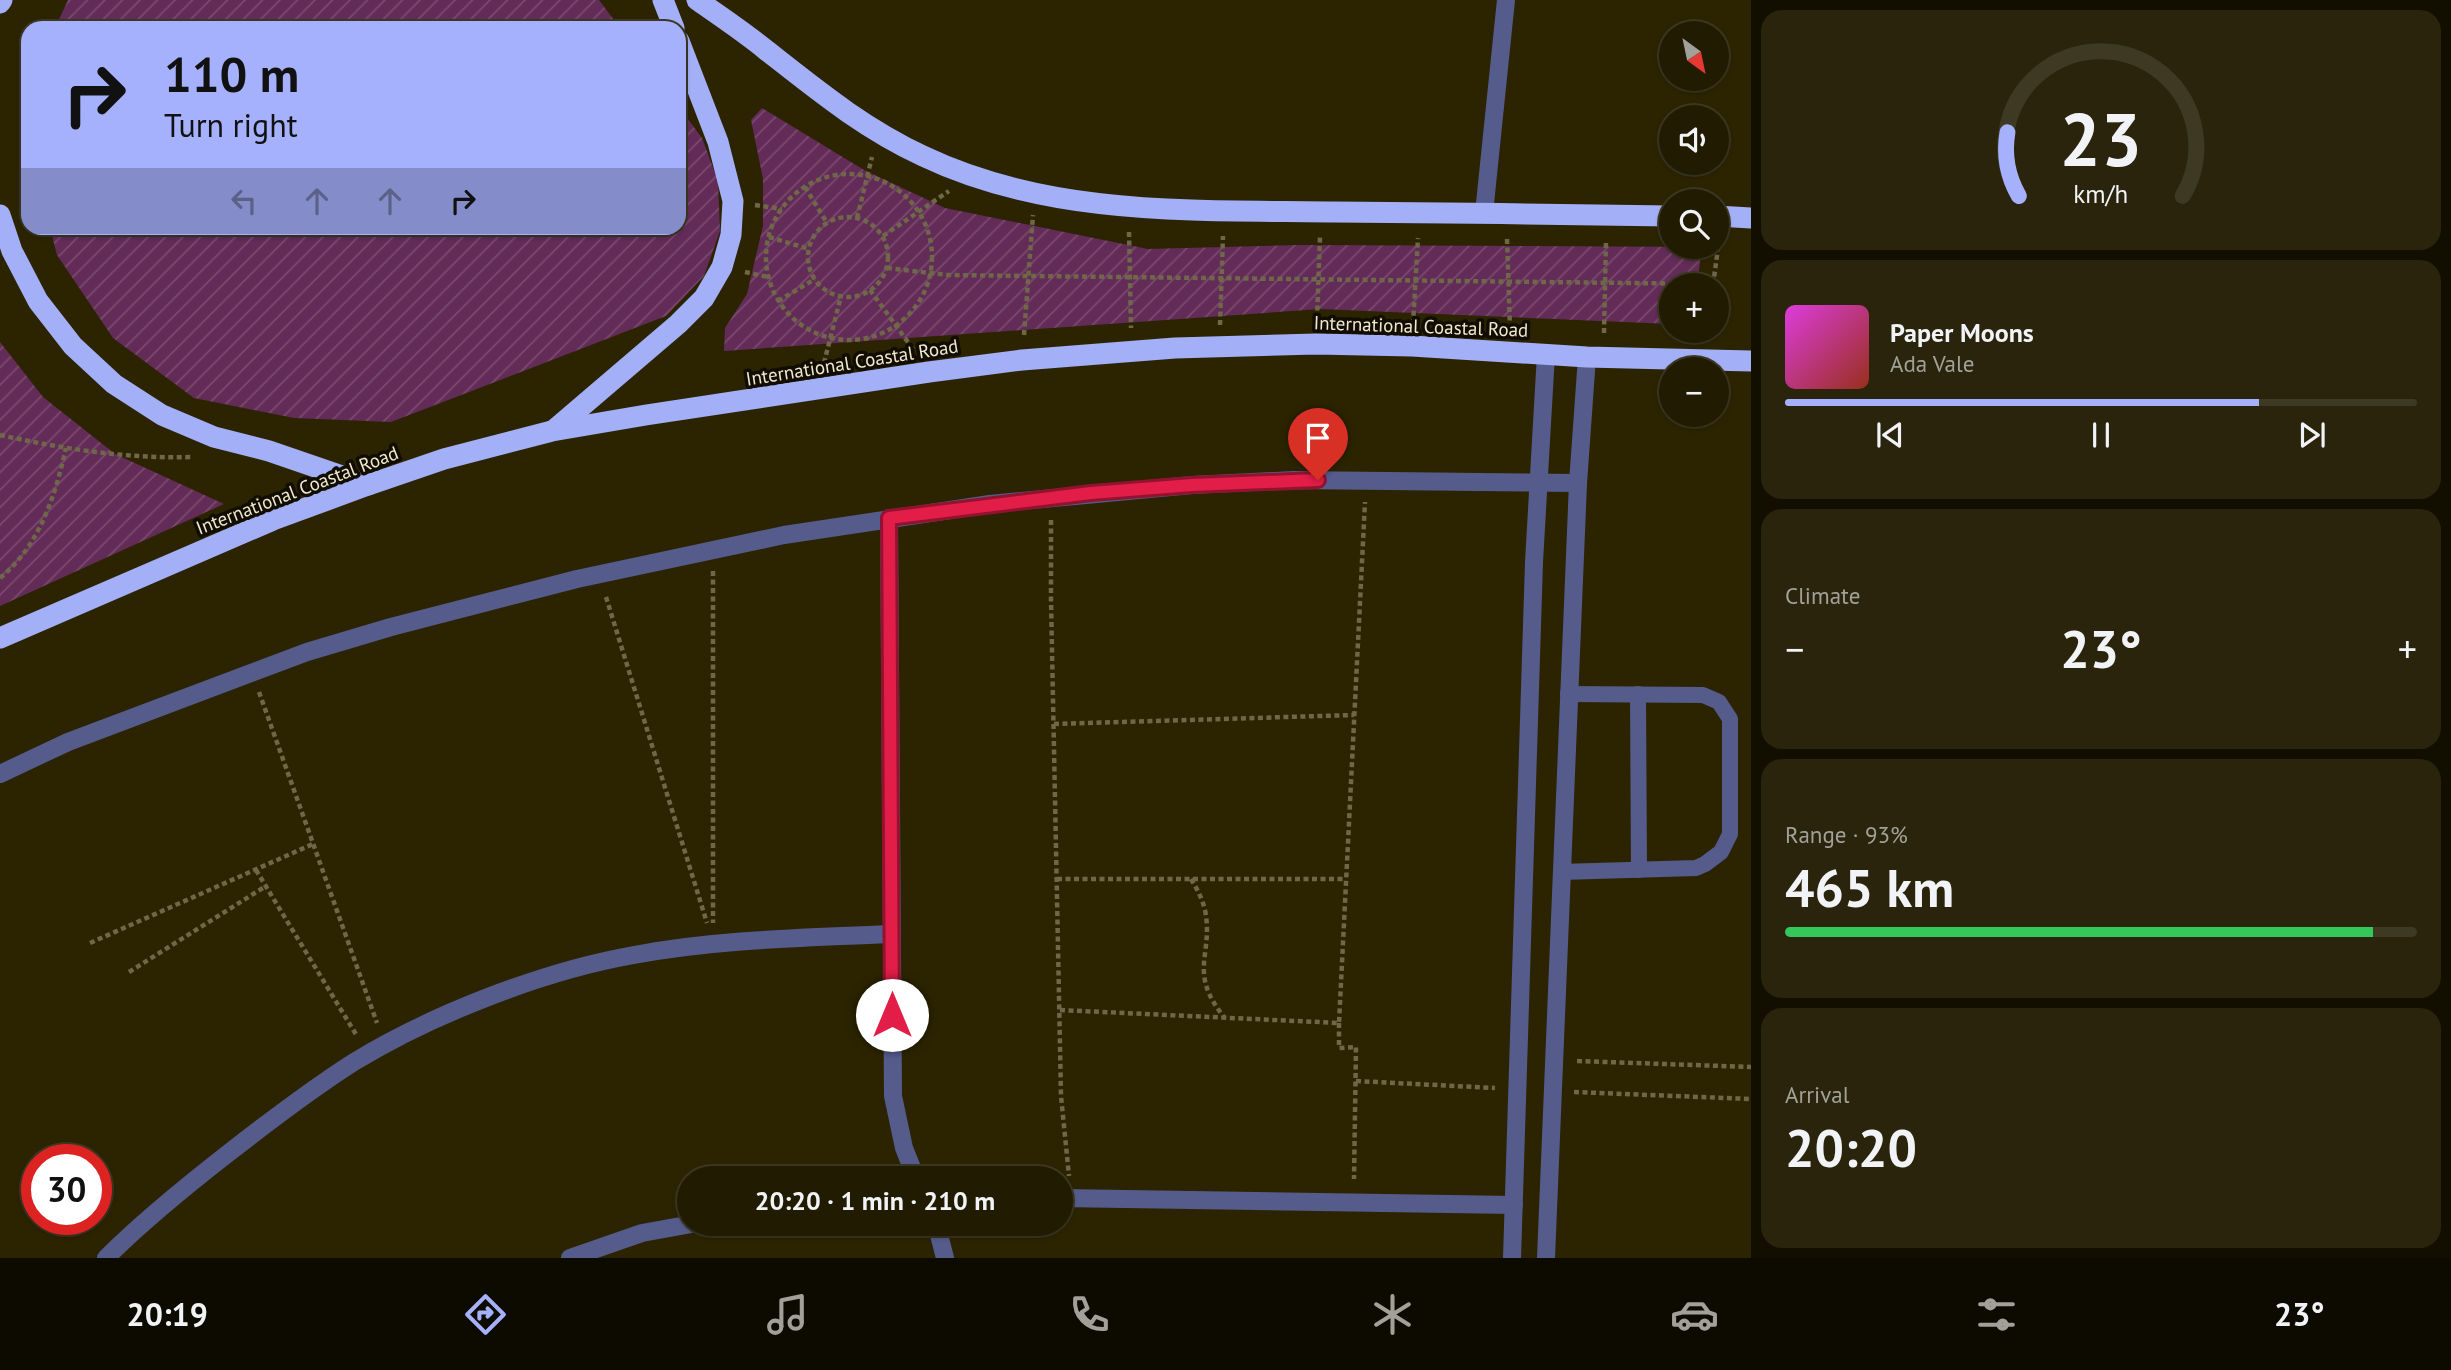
<!DOCTYPE html>
<meta charset="utf-8">
<style>
body{margin:0;font-family:"PT Sans",sans-serif;background:#29240b;color:#f1f3f6;height:100vh;display:flex;flex-direction:column;font-size:26px;white-space:nowrap}
*{box-sizing:border-box;margin:0}
p{font-size:23px;color:#a2a199}
.icon{flex:none;width:38px;height:38px;fill:none;stroke:currentColor;stroke-width:2;stroke-linecap:round;stroke-linejoin:round}
.map{position:relative;flex:1;overflow:hidden}
.drawer{display:flex;flex-direction:column;gap:10px;padding:10px;background:#120f01;width:700px}
.drawer>*{flex:none}
.hud{position:absolute;left:21px;top:21px;width:665px;height:214px;border-radius:21px;box-shadow:0 2px 5px #0004,0 0 0 2px #3e3923;background:#a5b1fc;color:#111;overflow:hidden}
.needle{width:46px;rotate:147deg}
.fabs{position:absolute;left:1659px;top:21px;display:grid;gap:14px}
.fabs a{display:grid;place-items:center;width:70px;height:70px;border-radius:50%;background:#211b01;box-shadow:0 2px 5px #0004,0 0 0 2px #3e3923;font-size:35px}
.speed{position:absolute;left:21px;top:1144px;display:flex;gap:14px;font-size:35px;font-weight:700;text-align:center}
.speed>*{display:grid;place-content:center;width:91px;height:91px;border-radius:50%;background:#211b01;box-shadow:0 2px 5px #0004,0 0 0 2px #3e3923;line-height:1}
.speed .limit{border:10px solid #d22;background:#fff;color:#111}
.pin{position:absolute;display:grid;place-items:center;width:60px;height:60px;color:#fff;margin:-72px -30px;border-radius:50% 50% 50% 0;rotate:-45deg;box-shadow:0 0 7px #0007}
.pin .icon{rotate:45deg}
.me{position:absolute;width:77px;margin:-38px;rotate:0deg;stroke-linejoin:round;filter:drop-shadow(0 0 5px #0008)}
.turn{display:flex;align-items:center;gap:24px;height:147px;padding:0 28px;font-size:32px}
.turn .icon{width:91px;height:91px;stroke-width:2.5}
.turn b{display:block;font-size:49px;line-height:60px}
.lanes{display:flex;align-items:center;height:66px;padding:0 28px;background:#0003;justify-content:center;gap:35px;direction:ltr}
.lanes .off{opacity:.35}
.big{font-size:52px;font-weight:600;line-height:1.1}
.drawer .card{flex:1;display:flex;flex-direction:column;justify-content:center;gap:10px;min-width:0;padding:0 24px;border-radius:21px;background:#29240b}
.drawer .dial{align-items:center;gap:0}
.dial svg{height:182px;overflow:visible;fill:none;stroke:#3e3923;stroke-width:7;stroke-linecap:round;text-anchor:middle}
.dial text{fill:#f1f3f6;stroke:none}
.song{display:flex;align-items:center;gap:21px}
.cover{width:84px;height:84px;border-radius:10px;background:linear-gradient(135deg,hsl(300 70% 55%),hsl(10 70% 35%))}
.played{height:7px;border-radius:4px;background:linear-gradient(90deg,#a5b1fc 75%,#3e3923 75%)}
.keys{display:flex;justify-content:space-around;direction:ltr}
.heat{display:flex;justify-content:space-between;align-items:center;font-size:38px;direction:ltr}
.charge{height:10px;border-radius:5px;background:linear-gradient(90deg,#34c759 93%,#3e3923 0)}
.trip{position:absolute;left:677px;top:1166px;width:396px;height:70px;border-radius:35px;background:#211b01;box-shadow:0 2px 5px #0004,0 0 0 2px #3e3923;font-weight:600;line-height:70px;text-align:center}
.tabs{display:flex;height:112px;justify-content:space-around;align-items:center;background:#0d0b00;color:#a2a199}
.tabs .icon{width:49px;height:49px}
.tabs .active{color:#a5b1fc}
.tabs b{font-size:32px;color:#f1f3f6}
main{display:flex;flex:1;min-height:0}
.map>svg:first-child{display:block}
</style>
<main>
<div class="map">
<svg width="1751" height="1258" viewBox="0 0 1751 1258">
<defs>
<pattern id="garden-furrows" width="10" height="10" patternUnits="userSpaceOnUse" patternTransform="scale(1.75)"><rect width="10" height="10" fill="#632b57"/><path d="M-1 1l2-2M0 10L10 0M9 11l2-2" fill="none" stroke="#7a4a6e"/></pattern>
</defs>
<rect width="100%" height="100%" fill="#2c2401"/>
<!-- garden -->
<g fill="url(#garden-furrows)">
<path d="M68,0H599L620,28H55Z"/>
<path d="M679,107L702,138L718,181L720,231L704,276L666,316L391,422L294,418L194,398L113,338L57,255L50,228H679Z"/>
<path d="M762,108L864,170L945,208L1148,249L1300,245L1702,247L1697,285H1671V324L1320,309L724,351L725,328L747,294L763,226V179L751,120Z"/>
<path d="M0,342L43,397L115,454L224,504L0,606Z"/>
</g>
<g fill="none" stroke-linecap="round" stroke-linejoin="round">
<!-- path -->
<g stroke="#6e6748" stroke-width="4.5" stroke-dasharray="5 3.5" stroke-linecap="butt">
<circle cx="849" cy="257" r="83"/>
<path d="M805,187L827,223"/>
<path d="M755,205L782,209"/>
<circle cx="848" cy="257" r="40"/>
<path d="M857,218L872,157"/>
<path d="M1129,232L1131,328"/>
<path d="M883,236L949,191"/>
<path d="M769,237L809,249"/>
<path d="M1507,239L1510,328"/>
<path d="M887,268L948,275L1714,284"/>
<path d="M745,272L768,277"/>
<path d="M1713,285L1719,241"/>
<path d="M870,290L913,349"/>
<path d="M778,301L815,279"/>
<path d="M1317,319L1320,237"/>
<path d="M1413,324L1418,238"/>
<path d="M1220,325L1223,236"/>
<path d="M1604,333L1606,240"/>
<path d="M1024,335L1033,215"/>
<path d="M824,363L841,296"/>
<path d="M0,435C64,449 127,459 193,457"/>
<path d="M1051,520V600L1061,1096L1069,1176"/>
<path d="M713,571V923"/>
<path d="M0,578C40,545 55,496 66,448"/>
<path d="M606,597L707,923"/>
<path d="M259,692L377,1023"/>
<path d="M1054,724L1354,715"/>
<path d="M256,870L357,1036"/>
<path d="M1057,879H1346"/>
<path d="M1191,879C1197,889 1202,898 1205,910C1214,955 1187,971 1224,1017"/>
<path d="M90,943L313,844"/>
<path d="M129,972L266,886"/>
<path d="M1060,1010L1339,1023L1365,502"/>
<path d="M1339,1023V1048L1356,1047L1354,1179"/>
<path d="M1577,1061L1751,1067"/>
<path d="M1356,1081L1495,1088"/>
<path d="M1574,1092L1751,1099"/>
</g>
<!-- lane -->
<g stroke="#555c8c" stroke-width="16">
<path d="M1638,694L1639,870"/>
<path d="M1561,872L1696,868L1705,864L1721,852L1730,834V719L1719,702L1703,695L1568,694"/>
</g>
<!-- street -->
<g stroke="#555c8c" stroke-width="18">
<path d="M1484,213L1506,0"/>
<path d="M889,518L893,1096L904,1148L916,1178"/>
<path d="M0,774L68,742L307,652L391,627L577,579L784,535L990,504L1192,485L1294,480L1578,483"/>
<path d="M1060,1198L1514,1205"/>
<path d="M936,1223L945,1258"/>
<path d="M106,1258C143,1221 185,1187 226,1155C267,1123 310,1090 354,1062C433,1014 543,971 634,955C719,939 806,938 892,934"/>
<path d="M570,1258L642,1233L697,1223"/>
<path d="M1512,1258L1534,562L1546,354"/>
<path d="M1546,1258L1578,483L1587,357"/>
</g>
<!-- highway -->
<g stroke="#a3aff6" stroke-width="21">
<path d="M663,0L674,28"/>
<path d="M697,0C720,16 744,32 766,50C817,90 863,128 923,156C1051,217 1195,210 1333,212C1446,213 1558,214 1671,216"/>
<path d="M0,3L2,0"/>
<path d="M0,215L12,251L38,301L73,346L114,384L162,415L214,437L269,451L368,485"/>
<path d="M1717,216L1751,218"/>
<path d="M554,430L678,324L704,298L722,267L731,235L733,201L718,142L679,41"/>
<path d="M0,638L273,520L368,485L444,459L552,431L646,415L929,372L1022,360L1175,348L1316,344L1412,346L1587,357L1751,361"/>
</g>
</g>
<g fill="none" stroke-linecap="round" stroke-linejoin="round">
<!-- route casing -->
<g stroke="#92132f" stroke-width="18">
<path id="route" d="M892,1015L889,518L1091,493L1192,485L1318,480"/>
</g>
<!-- route -->
<use href="#route" stroke="#e11d48" stroke-width="12"/>
</g>
<g text-anchor="middle" dominant-baseline="central" stroke-width="7" stroke-linejoin="round" paint-order="stroke">
<!-- street labels -->
<g font-size="19" fill="#efe9d1" stroke="#110d00">
<text transform="translate(1421 326) rotate(2)">International Coastal Road</text>
<text transform="translate(852 362) rotate(-9)">International Coastal Road</text>
<text transform="translate(297 490) rotate(-21)">International Coastal Road</text>
</g>
</g>
</svg>
<div class="fabs">
<a><svg class="needle" viewBox="-14 -14 28 28"><path d="M0-13l5 13h-10z" fill="#e53935"/><path d="M0 13l5-13h-10z" fill="#a2a199"/></svg></a>
<a><svg class="icon" aria-label="sound" viewBox="0 0 24 24"><path d="M4 9h4l5-4v14l-5-4H4zM17 9q2 3 0 6"/></svg></a>
<a><svg class="icon" aria-label="search" viewBox="0 0 24 24"><circle cx="10" cy="10" r="6"/><path d="M15 15l6 6"/></svg></a>
<a>+</a>
<a>−</a>
</div>
<div class="speed"><div class="limit">30</div></div>
<div class="pin" style="left:1318px;top:480px;background:#d93025"><svg class="icon" aria-label="arrive" viewBox="0 0 24 24"><path d="M6 21V4h12l-3 4 3 4H6"/></svg></div>
<svg class="me" style="left:892px;top:1015px" viewBox="-20 -20 40 40"><circle r="19" fill="#fff"/><path d="M0-13L10 11 0 6-10 11z" fill="#e11d48"/></svg>
<div class="trip">20:20 · 1 min · 210 m</div>
<div class="hud">
<div class="turn"><svg class="icon" aria-label="right" viewBox="0 0 24 24"><path d="M7 20v-9h11M14 6l5 5-5 5"/></svg><div><b>110 m</b>Turn right</div></div>
<div class="lanes"><svg class="icon off" aria-label="left" viewBox="0 0 24 24"><path d="M17 20v-9H6M10 6l-5 5 5 5"/></svg><svg class="icon off" aria-label="ahead" viewBox="0 0 24 24"><path d="M12 20V5M6 11l6-6 6 6"/></svg><svg class="icon off" aria-label="ahead" viewBox="0 0 24 24"><path d="M12 20V5M6 11l6-6 6 6"/></svg><svg class="icon" aria-label="right" viewBox="0 0 24 24"><path d="M7 20v-9h11M14 6l5 5-5 5"/></svg></div>
</div>
</div>
<section class="drawer">
<div class="card dial"><svg viewBox="0 0 100 80">
<path d="M14 69A42 42 0 1 1 86 69"/>
<path d="M14 69A42 42 0 0 1 9 41" stroke="#a5b1fc"/>
<text x="50" y="56" font-size="32" font-weight="700">23</text>
<text x="50" y="72" font-size="11">km/h</text>
</svg></div>
<div class="card">
<div class="song"><i class="cover"></i><div><b>Paper Moons</b><p>Ada Vale</p></div></div>
<div class="played"></div>
<div class="keys"><svg class="icon" aria-label="previous" viewBox="0 0 24 24"><path d="M18 5L8 12l10 7zM5 5v14"/></svg><svg class="icon" aria-label="pause" viewBox="0 0 24 24"><path d="M8 5v14M16 5v14"/></svg><svg class="icon" aria-label="next" viewBox="0 0 24 24"><path d="M6 5l10 7-10 7zM19 5v14"/></svg></div>
</div>
<div class="card"><p>Climate</p>
<div class="heat"><a>−</a><b class="big">23°</b><a>+</a></div>
</div>
<div class="card"><p>Range · 93%</p><b class="big">465 km</b><div class="charge"></div></div>
<div class="card"><p>Arrival</p><b class="big">20:20</b></div>
</section>
</main>
<nav class="tabs">
<b>20:19</b>
<svg class="icon active" aria-label="directions" viewBox="0 0 24 24"><path d="M12 3l9 9-9 9-9-9zM9 14v-3h6M13 9l2 2-2 2"/></svg>
<svg class="icon" aria-label="music" viewBox="0 0 24 24"><path d="M9 18V5l10-2v13"/><circle cx="6" cy="18" r="3"/><circle cx="16" cy="16" r="3"/></svg>
<svg class="icon" aria-label="phone" viewBox="0 0 24 24"><path d="M5 4h4l2 5-3 2q2 4 5 5l2-3 5 2v4C11 20 4 13 5 4z"/></svg>
<svg class="icon" aria-label="climate" viewBox="0 0 24 24"><path d="M12 3v18M4 7l16 10M4 17L20 7"/></svg>
<svg class="icon" aria-label="car" viewBox="0 0 24 24"><path d="M5 17H2v-5l4-1 3-4h7l3 4 3 1v5h-3M9 17h6M6 11h13"/><circle cx="7" cy="17" r="2"/><circle cx="17" cy="17" r="2"/></svg>
<svg class="icon" aria-label="filters" viewBox="0 0 24 24"><path d="M4 7h16M4 17h16"/><circle cx="9" cy="7" r="2"/><circle cx="15" cy="17" r="2"/></svg>
<b>23°</b>
</nav>
